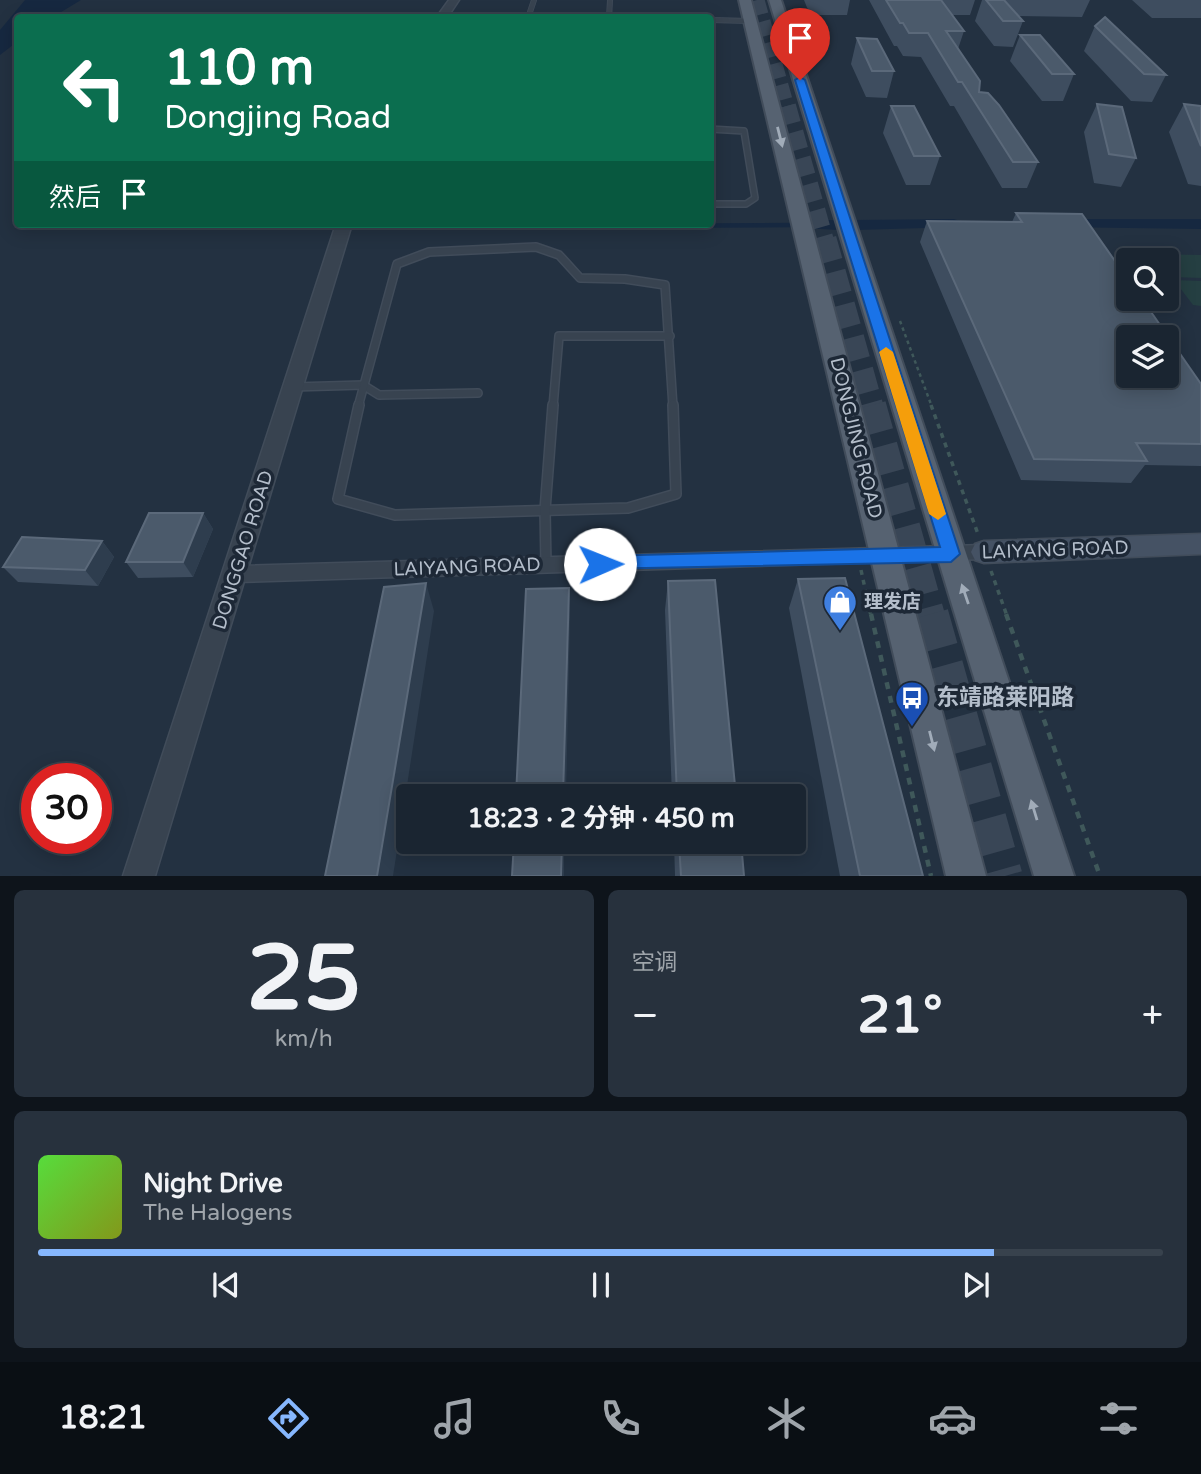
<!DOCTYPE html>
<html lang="zh">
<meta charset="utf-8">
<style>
body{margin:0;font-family:"Varela Round","Noto Sans SC",sans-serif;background:#27313d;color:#f1f3f6;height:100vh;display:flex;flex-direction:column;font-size:26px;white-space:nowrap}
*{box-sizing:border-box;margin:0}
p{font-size:23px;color:#9fa5ab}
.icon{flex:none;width:38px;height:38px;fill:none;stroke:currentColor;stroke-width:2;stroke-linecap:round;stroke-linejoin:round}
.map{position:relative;height:876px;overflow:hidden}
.sheet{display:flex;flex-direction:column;gap:14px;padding:14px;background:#0e141b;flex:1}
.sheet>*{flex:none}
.guide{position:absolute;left:14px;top:14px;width:700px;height:214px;border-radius:7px;box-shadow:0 4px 18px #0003,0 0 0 2px #38424d;background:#0b6e4f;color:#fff;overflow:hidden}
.tools{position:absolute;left:1116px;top:248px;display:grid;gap:14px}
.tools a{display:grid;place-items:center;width:63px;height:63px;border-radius:7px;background:#1a2531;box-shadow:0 4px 18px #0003,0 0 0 2px #38424d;font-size:35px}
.speed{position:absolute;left:21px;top:763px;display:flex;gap:14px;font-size:35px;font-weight:700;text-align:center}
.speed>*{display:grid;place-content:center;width:91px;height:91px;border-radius:50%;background:#1a2531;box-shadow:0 4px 18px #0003,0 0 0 2px #38424d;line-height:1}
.speed .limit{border:10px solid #d22;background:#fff;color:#111}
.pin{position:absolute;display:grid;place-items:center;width:60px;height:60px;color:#fff;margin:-72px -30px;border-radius:50% 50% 50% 0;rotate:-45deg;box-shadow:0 0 7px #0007}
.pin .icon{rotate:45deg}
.me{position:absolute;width:77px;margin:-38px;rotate:89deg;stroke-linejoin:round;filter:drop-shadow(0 0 5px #0008)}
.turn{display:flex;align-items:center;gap:24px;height:147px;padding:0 35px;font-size:32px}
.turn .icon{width:91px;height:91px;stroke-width:2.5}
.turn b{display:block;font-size:49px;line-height:60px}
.then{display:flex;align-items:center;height:66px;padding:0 35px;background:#0003;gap:14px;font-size:26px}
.big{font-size:52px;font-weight:700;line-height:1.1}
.sheet .tile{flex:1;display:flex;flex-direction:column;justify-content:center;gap:10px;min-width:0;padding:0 24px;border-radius:10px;background:#27313d}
.sheet .dial{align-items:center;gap:0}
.dial b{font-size:91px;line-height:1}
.song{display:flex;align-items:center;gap:21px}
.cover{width:84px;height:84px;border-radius:10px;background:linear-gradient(135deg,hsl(110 70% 55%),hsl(70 70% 35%))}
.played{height:7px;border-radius:4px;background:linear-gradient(90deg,#86b7fe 85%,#38424d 85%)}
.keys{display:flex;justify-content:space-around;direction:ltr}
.heat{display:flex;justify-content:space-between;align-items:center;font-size:38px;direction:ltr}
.sheet .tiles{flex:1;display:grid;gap:14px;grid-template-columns:1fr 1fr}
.tile:last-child{grid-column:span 2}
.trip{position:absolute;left:396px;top:784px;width:410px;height:70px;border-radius:7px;background:#1a2531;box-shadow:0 4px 18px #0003,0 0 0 2px #38424d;font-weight:700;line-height:70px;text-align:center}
.tab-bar{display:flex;height:112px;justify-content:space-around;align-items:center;background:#0a0f14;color:#9fa5ab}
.tab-bar .icon{width:49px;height:49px}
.tab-bar .selected{color:#86b7fe}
.tab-bar b{font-size:32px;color:#f1f3f6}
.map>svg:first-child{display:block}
</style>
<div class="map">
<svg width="1201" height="876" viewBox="0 0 1201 876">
<rect width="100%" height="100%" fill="#233141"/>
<!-- green -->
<g fill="#253f42">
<path d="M1154,254L1201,255V278L1172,277L1167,271V261H1159Z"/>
<path d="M1174,280L1201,281V306L1193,305Z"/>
</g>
<!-- water -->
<path fill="#162840" d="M25,0H81L53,17L18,18L17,42L0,55V30Z"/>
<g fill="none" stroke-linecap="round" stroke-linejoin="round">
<!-- stream -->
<path stroke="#162840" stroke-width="4.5" d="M392,227L794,225"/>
<!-- canal -->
<g fill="#162840" fill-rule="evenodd">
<path d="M954,219L960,221V227L855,230L847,225L855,220Z"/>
<path d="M1063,219H1201V229L1057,227V221Z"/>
<path d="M811,220H837L845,225L837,230L805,228V222Z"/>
</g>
<!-- primary-tunnel-far4 -->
<path stroke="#394656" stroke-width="15" stroke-dasharray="15 7" stroke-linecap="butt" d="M757,0L787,107"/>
<!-- primary-tunnel-far3 -->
<path stroke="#394656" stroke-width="18" stroke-dasharray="18 9" stroke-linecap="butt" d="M787,106L825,241"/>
<!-- primary-tunnel-far2 -->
<path stroke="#394656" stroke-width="23" stroke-dasharray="23 11" stroke-linecap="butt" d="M825,239L872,407"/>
<!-- primary-tunnel-far1 -->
<path stroke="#394656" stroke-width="28" stroke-dasharray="28 14" stroke-linecap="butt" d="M872,405L931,616"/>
<!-- primary-tunnel -->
<path stroke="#394656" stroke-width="35" stroke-dasharray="35 18" stroke-linecap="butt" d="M931,614L1005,876"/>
<!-- service-far3 casing -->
<g stroke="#414c5a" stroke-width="6">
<g id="service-far3">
<path d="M529,16L586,18"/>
<path d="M528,18L534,0"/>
<path d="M609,18L610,0"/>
<path d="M710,20L750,21"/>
</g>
</g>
<!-- service-far2 casing -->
<g stroke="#414c5a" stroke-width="8">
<path id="service-far2" d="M710,129L744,131L755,198L746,204H710"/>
</g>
<!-- service-far1 casing -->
<g stroke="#414c5a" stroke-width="10">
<g id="service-far1">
<path d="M293,387L363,385L379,395L478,393"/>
<path d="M358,407L397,264L429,252L536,247L559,255L580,278L625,279L665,285L673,407"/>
<path d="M553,407L559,336H670"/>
</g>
</g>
<!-- service casing -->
<g stroke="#414c5a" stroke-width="12">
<g id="service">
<path d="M359,405L338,499L395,515L628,508L676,494L673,405"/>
<path d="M546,565L545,510L553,405"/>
</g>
</g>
<!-- minor casing -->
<g stroke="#414c5a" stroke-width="3">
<path id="minor" d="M984,545L990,547L993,552L990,557L984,559L236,582L230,579L227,574L230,569L236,566Z"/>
</g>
<!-- tertiary casing -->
<g stroke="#414c5a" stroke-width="3">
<g id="tertiary">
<path d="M449,0H459L447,18H436Z"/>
<path d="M336,224H352L155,876H123Z"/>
</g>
</g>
<!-- secondary casing -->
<g stroke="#414c5a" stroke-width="3">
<path id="secondary" d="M1201,534V554L984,563L975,560L971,552L975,544L984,541Z"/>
</g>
<!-- primary casing -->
<g stroke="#414c5a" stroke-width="4">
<g id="primary">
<path d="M739,0H751L986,876H946Z"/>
<path d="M769,0H781L1074,876H1034Z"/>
</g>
</g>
<!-- path-far2 -->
<path stroke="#3f585a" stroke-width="2.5" stroke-dasharray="3.5 3.5" stroke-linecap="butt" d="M900,321L932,407"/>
<!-- path-far1 -->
<g stroke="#3f585a" stroke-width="3.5" stroke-dasharray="5 5" stroke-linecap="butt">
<path d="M931,405L978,534"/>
<path d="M861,570L871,616"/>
<path d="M991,571L1007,616"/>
</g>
<!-- path -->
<g stroke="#3f585a" stroke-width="4.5" stroke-dasharray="7 7" stroke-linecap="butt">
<path d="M871,614L931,876"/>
<path d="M1006,614L1100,876"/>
</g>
<!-- service-far3 -->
<use href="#service-far3" stroke="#384350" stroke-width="4.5"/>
<!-- service-far2 -->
<use href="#service-far2" stroke="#384350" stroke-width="5"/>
<!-- service-far1 -->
<use href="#service-far1" stroke="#384350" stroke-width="7"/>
<!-- service -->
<use href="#service" stroke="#384350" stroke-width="9"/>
<!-- minor -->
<use href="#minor" fill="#384350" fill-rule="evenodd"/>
<!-- tertiary -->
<use href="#tertiary" fill="#384350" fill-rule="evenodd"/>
<!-- secondary -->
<use href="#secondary" fill="#455264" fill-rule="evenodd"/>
<!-- primary -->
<use href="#primary" fill="#566271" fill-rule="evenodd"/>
</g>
<!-- wall -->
<g fill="#3e4d5f">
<path d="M804,0H850L847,15H810Z"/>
<path d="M869,0H975L970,15H952L964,31L958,49L979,92L1038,162L1027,188H1002L954,106H950L921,57L903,56L897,46H894Z"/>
<path d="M982,0H1090L1082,17L1018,16L1023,21L1013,47L994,46L975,21Z"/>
<path d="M1132,0H1201V18H1152Z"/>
<path d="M1095,26L1166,75L1152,102L1131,101L1084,51Z"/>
<path d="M1020,35L1074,74L1063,101H1042L1010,61Z"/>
<path d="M857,38L894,71L887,98L866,97L851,64Z"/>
<path d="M1097,104L1136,158L1121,187L1094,183L1084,132Z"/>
<path d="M1184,104L1201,106V186L1188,184L1169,132Z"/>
<path d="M891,106L940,156L930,185H906L883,133Z"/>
<path d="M1016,213L1201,384V466L1145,465L1131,483L1021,480L920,242L927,221L1012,222Z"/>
<path d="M203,513L213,529L193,577L138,578L126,562Z"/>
<path d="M102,541L114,557L98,586L18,582L3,567Z"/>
<path d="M798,579L923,876H840L789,608Z"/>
<path d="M668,581L736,796H672L665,610Z"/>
<path d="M674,842H741L744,876H675Z"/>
</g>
<!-- shaded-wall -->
<g fill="#2e3d4e">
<path d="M203,513L213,529L193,577L183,562Z"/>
<path d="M102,541L114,557L98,586L85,570Z"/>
<path d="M426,583L434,611L393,876H377Z"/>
<path d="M569,588L570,617L566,796H563Z"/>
<path d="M562,842H564V876H561Z"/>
</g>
<!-- building -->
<g fill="#4b5a6b" stroke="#5b697a" stroke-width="2" fill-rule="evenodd">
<path d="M886,0H941L964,31H946L980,81L979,92L988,93L999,105L1038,162H1013L962,82H958L928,33H909L903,23H900Z"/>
<path d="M986,0H1004L1023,21H1003Z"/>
<path d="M1105,17L1166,75L1144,74L1095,26Z"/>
<path d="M1020,35H1040L1074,74H1052Z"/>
<path d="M857,38L877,39L894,71H872Z"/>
<path d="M1097,104L1122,107L1136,158L1109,154Z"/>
<path d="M1184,104L1201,106V146Z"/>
<path d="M891,106H914L940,156H914Z"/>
<path d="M1016,213L1082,214L1129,281V299H1142L1201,384V444L1136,443L1147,461L1034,459L927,221L1022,222ZM1129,338H1167V376H1129Z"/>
<path d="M149,513H203L183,562H126Z"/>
<path d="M22,537L102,541L85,570L3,567Z"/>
<path d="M845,578L923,876H860L798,579Z"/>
<path d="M715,580L736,796H677L668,581Z"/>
<path d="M426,583L377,876H325L384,587Z"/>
<path d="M569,588L563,796H516L526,589Z"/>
<path d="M514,842H562L561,876H512Z"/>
<path d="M679,842H741L744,876H681Z"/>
</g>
<!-- one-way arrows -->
<defs><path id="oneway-solid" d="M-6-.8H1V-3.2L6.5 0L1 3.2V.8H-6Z" transform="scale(1.75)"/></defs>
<g fill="#a1acb9">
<use href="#oneway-solid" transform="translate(780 137) rotate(76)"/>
<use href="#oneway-solid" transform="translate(965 594) rotate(-109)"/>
<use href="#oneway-solid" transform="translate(932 741) rotate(76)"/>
<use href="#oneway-solid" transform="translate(1034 810) rotate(-107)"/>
</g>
<!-- route -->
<path fill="#1a73e8" stroke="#114b97" stroke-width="2" d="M800,77L805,80L960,554L951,562L593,569L591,564L593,558L600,556L940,547L795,80Z"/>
<!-- slow -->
<path fill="#f59e0b" d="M886,347L893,352L946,514L938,520L929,514L879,352Z"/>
<!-- icons -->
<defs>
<g id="shop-pin" transform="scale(1.75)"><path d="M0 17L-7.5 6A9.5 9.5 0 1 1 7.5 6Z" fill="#3f7fe0" stroke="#1d2836"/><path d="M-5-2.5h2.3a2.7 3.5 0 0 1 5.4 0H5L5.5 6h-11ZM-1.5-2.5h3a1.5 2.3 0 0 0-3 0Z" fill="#fff"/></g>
<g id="bus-pin" transform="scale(1.75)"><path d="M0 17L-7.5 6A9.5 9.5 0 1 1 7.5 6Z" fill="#1a4fb4" stroke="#1d2836"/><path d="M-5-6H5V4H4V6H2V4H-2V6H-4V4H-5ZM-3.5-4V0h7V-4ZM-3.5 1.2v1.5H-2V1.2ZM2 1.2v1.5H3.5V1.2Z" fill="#fff"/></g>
</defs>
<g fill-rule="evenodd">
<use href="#shop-pin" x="840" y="602"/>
<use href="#bus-pin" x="912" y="698"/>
</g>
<g text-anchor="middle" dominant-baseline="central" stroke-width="7" stroke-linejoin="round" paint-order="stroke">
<!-- street labels -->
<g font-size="19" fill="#b4becb" stroke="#1d2836">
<text transform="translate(856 438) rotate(76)">DONGJING ROAD</text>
<text transform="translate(243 550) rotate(-73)">DONGGAO ROAD</text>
<text transform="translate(1055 550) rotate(-2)">LAIYANG ROAD</text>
<text transform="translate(467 567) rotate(-2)">LAIYANG ROAD</text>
</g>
<!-- poi labels -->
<g font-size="19" font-weight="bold" fill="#b4becb" stroke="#1d2836" text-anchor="start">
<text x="864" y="602">理发店</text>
</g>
<!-- near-poi labels -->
<g font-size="23" font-weight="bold" fill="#b4becb" stroke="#1d2836" text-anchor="start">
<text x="936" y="698">东靖路莱阳路</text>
</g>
</g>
</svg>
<div class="tools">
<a><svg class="icon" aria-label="search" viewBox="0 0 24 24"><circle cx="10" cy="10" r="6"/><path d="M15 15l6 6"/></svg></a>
<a><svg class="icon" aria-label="layers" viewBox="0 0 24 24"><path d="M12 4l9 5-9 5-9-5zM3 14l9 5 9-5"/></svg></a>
</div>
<div class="speed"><div class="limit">30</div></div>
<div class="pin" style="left:800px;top:80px;background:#d93025"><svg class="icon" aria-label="arrive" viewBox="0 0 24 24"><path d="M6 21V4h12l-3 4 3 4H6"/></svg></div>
<svg class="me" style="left:600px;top:564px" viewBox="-20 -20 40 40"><circle r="19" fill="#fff"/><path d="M0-13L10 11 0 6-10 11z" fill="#1a73e8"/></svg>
<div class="trip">18:23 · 2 分钟 · 450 m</div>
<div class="guide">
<div class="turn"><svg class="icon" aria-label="left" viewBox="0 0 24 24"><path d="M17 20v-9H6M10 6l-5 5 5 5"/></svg><div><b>110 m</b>Dongjing Road</div></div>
<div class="then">然后<svg class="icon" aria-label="arrive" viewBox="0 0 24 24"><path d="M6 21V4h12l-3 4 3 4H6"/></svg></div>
</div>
</div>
<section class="sheet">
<div class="tiles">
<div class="tile dial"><b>25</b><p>km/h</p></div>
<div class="tile"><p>空调</p>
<div class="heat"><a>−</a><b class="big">21°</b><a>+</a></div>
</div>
<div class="tile">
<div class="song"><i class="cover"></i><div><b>Night Drive</b><p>The Halogens</p></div></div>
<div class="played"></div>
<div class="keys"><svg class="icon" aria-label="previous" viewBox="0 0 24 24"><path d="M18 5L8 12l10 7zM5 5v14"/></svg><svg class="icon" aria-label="pause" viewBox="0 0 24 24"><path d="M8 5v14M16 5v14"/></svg><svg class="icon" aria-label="next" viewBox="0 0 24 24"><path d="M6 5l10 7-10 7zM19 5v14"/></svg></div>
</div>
</div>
</section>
<nav class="tab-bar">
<b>18:21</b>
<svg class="icon selected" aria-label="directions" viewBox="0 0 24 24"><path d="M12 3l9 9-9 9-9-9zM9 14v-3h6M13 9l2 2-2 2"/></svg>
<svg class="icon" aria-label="music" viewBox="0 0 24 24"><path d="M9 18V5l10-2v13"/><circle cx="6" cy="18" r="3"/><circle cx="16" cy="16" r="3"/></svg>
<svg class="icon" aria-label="phone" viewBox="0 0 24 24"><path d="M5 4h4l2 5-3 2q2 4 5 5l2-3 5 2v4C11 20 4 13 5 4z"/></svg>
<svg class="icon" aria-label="climate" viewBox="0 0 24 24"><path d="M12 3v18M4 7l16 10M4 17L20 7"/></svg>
<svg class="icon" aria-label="car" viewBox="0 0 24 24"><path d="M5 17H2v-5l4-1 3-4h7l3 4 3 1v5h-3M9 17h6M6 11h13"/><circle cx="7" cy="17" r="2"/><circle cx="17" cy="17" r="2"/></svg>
<svg class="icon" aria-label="filters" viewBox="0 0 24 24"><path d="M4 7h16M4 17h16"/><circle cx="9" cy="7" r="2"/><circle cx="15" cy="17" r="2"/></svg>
</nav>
